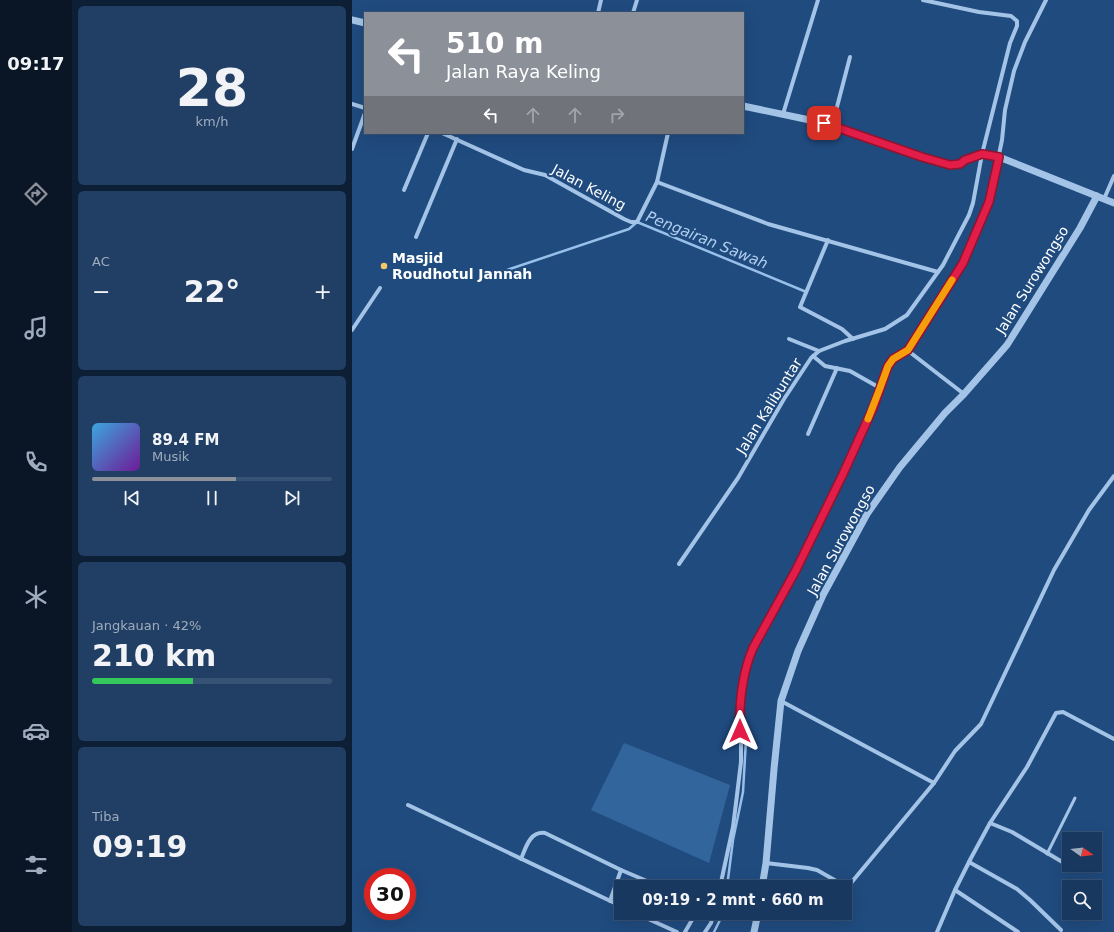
<!DOCTYPE html>
<html lang="id">
<meta charset="utf-8">
<style>
body{margin:0;font-family:"DejaVu Sans",sans-serif;background:#213f65;color:#f1f3f6;height:100vh;display:flex;flex-direction:column;font-size:15px;white-space:nowrap}
*{box-sizing:border-box;margin:0}
p{font-size:13px;color:#9facbd}
.icon{flex:none;width:22px;height:22px;fill:none;stroke:currentColor;stroke-width:2;stroke-linecap:round;stroke-linejoin:round}
.map{position:relative;flex:1;overflow:hidden}
.panel{display:flex;flex-direction:column;gap:6px;padding:6px;background:#0d1f34;width:280px}
.panel>*{flex:none}
.guide{position:absolute;left:12px;top:12px;width:380px;height:122px;border-radius:0px;box-shadow:0 4px 16px #0002,0 0 0 1px #365274;background:#8c9099;color:#fff;overflow:hidden}
.needle{width:26px;rotate:104deg}
.tools{position:absolute;left:710px;top:832px;display:grid;gap:8px}
.tools a{display:grid;place-items:center;width:40px;height:40px;border-radius:0px;background:#18385f;box-shadow:0 4px 16px #0002,0 0 0 1px #365274;font-size:20px}
.speed{position:absolute;left:12px;top:868px;display:flex;gap:8px;font-size:20px;font-weight:700;text-align:center}
.speed>*{display:grid;place-content:center;width:52px;height:52px;border-radius:50%;background:#18385f;box-shadow:0 4px 16px #0002,0 0 0 1px #365274;line-height:1}
.speed .limit{border:6px solid #d22;background:#fff;color:#111}
.pin{position:absolute;display:grid;place-items:center;width:34px;height:34px;color:#fff;margin:-17px;border-radius:8px;box-shadow:0 2px 6px #0006}
.me{position:absolute;width:44px;margin:-22px;rotate:0deg;stroke-linejoin:round;filter:drop-shadow(0 0 3px #0008)}
.turn{display:flex;align-items:center;gap:14px;height:84px;padding:0 16px;font-size:18px}
.turn .icon{width:52px;height:52px;stroke-width:2.5}
.turn b{display:block;font-size:28px;line-height:34px}
.lanes{display:flex;align-items:center;height:38px;padding:0 16px;background:#0003;justify-content:center;gap:20px;direction:ltr}
.lanes .off{opacity:.35}
.big{font-size:30px;font-weight:700;line-height:1.1}
.panel .widget{flex:1;display:flex;flex-direction:column;justify-content:center;gap:6px;min-width:0;padding:0 14px;border-radius:6px;background:#213f65}
.panel .dial{align-items:center;gap:0}
.dial b{font-size:52px;line-height:1}
.song{display:flex;align-items:center;gap:12px}
.cover{width:48px;height:48px;border-radius:6px;background:linear-gradient(135deg,hsl(200 70% 55%),hsl(280 70% 35%))}
.played{height:4px;border-radius:2px;background:linear-gradient(90deg,#8c9099 60%,#365274 60%)}
.keys{display:flex;justify-content:space-around;direction:ltr}
.heat{display:flex;justify-content:space-between;align-items:center;font-size:22px;direction:ltr}
.charge{height:6px;border-radius:3px;background:linear-gradient(90deg,#34c759 42%,#365274 0)}
.trip{position:absolute;left:262px;top:880px;width:238px;height:40px;border-radius:0px;background:#18385f;box-shadow:0 4px 16px #0002,0 0 0 1px #365274;font-weight:700;line-height:40px;text-align:center}
main{display:flex;flex:1;min-height:0}
.menu{display:flex;flex-direction:column;width:72px;justify-content:space-around;align-items:center;background:#0a1626;color:#9facbd}
.menu .icon{width:28px;height:28px}
.menu .active{color:#8c9099}
.menu b{font-size:18px;color:#f1f3f6}
.map>svg:first-child{display:block}
</style>
<main>
<nav class="menu">
<b>09:17</b>
<svg class="icon active" aria-label="directions" viewBox="0 0 24 24"><path d="M12 3l9 9-9 9-9-9zM9 14v-3h6M13 9l2 2-2 2"/></svg>
<svg class="icon" aria-label="music" viewBox="0 0 24 24"><path d="M9 18V5l10-2v13"/><circle cx="6" cy="18" r="3"/><circle cx="16" cy="16" r="3"/></svg>
<svg class="icon" aria-label="phone" viewBox="0 0 24 24"><path d="M5 4h4l2 5-3 2q2 4 5 5l2-3 5 2v4C11 20 4 13 5 4z"/></svg>
<svg class="icon" aria-label="climate" viewBox="0 0 24 24"><path d="M12 3v18M4 7l16 10M4 17L20 7"/></svg>
<svg class="icon" aria-label="car" viewBox="0 0 24 24"><path d="M5 17H2v-5l4-1 3-4h7l3 4 3 1v5h-3M9 17h6M6 11h13"/><circle cx="7" cy="17" r="2"/><circle cx="17" cy="17" r="2"/></svg>
<svg class="icon" aria-label="filters" viewBox="0 0 24 24"><path d="M4 7h16M4 17h16"/><circle cx="9" cy="7" r="2"/><circle cx="15" cy="17" r="2"/></svg>
</nav>
<section class="panel">
<div class="widget dial"><b>28</b><p>km/h</p></div>
<div class="widget"><p>AC</p>
<div class="heat"><a>−</a><b class="big">22°</b><a>+</a></div>
</div>
<div class="widget">
<div class="song"><i class="cover"></i><div><b>89.4 FM</b><p>Musik</p></div></div>
<div class="played"></div>
<div class="keys"><svg class="icon" aria-label="previous" viewBox="0 0 24 24"><path d="M18 5L8 12l10 7zM5 5v14"/></svg><svg class="icon" aria-label="pause" viewBox="0 0 24 24"><path d="M8 5v14M16 5v14"/></svg><svg class="icon" aria-label="next" viewBox="0 0 24 24"><path d="M6 5l10 7-10 7zM19 5v14"/></svg></div>
</div>
<div class="widget"><p>Jangkauan · 42%</p><b class="big">210 km</b><div class="charge"></div></div>
<div class="widget"><p>Tiba</p><b class="big">09:19</b></div>
</section>
<div class="map">
<svg width="762" height="932" viewBox="0 0 762 932">
<rect width="100%" height="100%" fill="#204b7f"/>
<!-- garden -->
<path fill="#33659d" d="M272,743L378,785L357,863L239,810Z"/>
<g fill="none" stroke-linecap="round" stroke-linejoin="round">
<!-- stream -->
<g stroke="#98bfe9" stroke-width="2.5">
<path d="M137,276L277,229L285,222L452,291"/>
<path d="M375,887L381,840L391,792L394,740"/>
<path d="M362,932L369,918L370,913"/>
</g>
<!-- service -->
<path stroke="#a4c4e7" stroke-width="3" d="M695,854L723,798"/>
<!-- minor -->
<g stroke="#a4c4e7" stroke-width="4">
<path d="M246,13L249,0"/>
<path d="M281,13L285,0"/>
<path d="M0,104L13,108"/>
<path d="M431,114L466,0"/>
<path d="M480,126L498,57"/>
<path d="M90,133L172,170L193,175L272,219L279,222H285L305,182L316,133"/>
<path d="M0,149L13,113"/>
<path d="M305,182L416,224L586,272"/>
<path d="M52,190L76,133"/>
<path d="M752,199L762,176"/>
<path d="M64,237L105,139"/>
<path d="M476,240L448,307L490,329L501,339"/>
<path d="M0,330L28,288"/>
<path d="M437,339L467,351"/>
<path d="M555,350L612,394"/>
<path d="M461,356L473,366L498,371L528,388"/>
<path d="M456,434L485,368"/>
<path d="M327,564L386,478L432,399L459,358L467,351L493,341L533,329L555,315L591,265L617,215L621,203L630,154L658,43L665,26V21L659,16L627,12L571,0"/>
<path d="M429,701L582,783"/>
<path d="M56,805L269,906"/>
<path d="M638,823L660,832L712,863"/>
<path d="M169,859C174,847 178,831 193,833L269,870L309,887"/>
<path d="M617,862L665,889L678,900L709,930"/>
<path d="M414,863L456,868L465,870L493,886L499,883L582,783L603,751L629,724L702,570L737,510L762,476"/>
<path d="M368,887L381,827L385,795L389,762V705L392,680L396,659L404,641L444,570L491,475L521,408L535,366L541,359L555,350L611,263L637,202L650,140L653,110L662,71L673,42L694,0"/>
<path d="M603,890L666,932"/>
<path d="M258,901L269,870"/>
<path d="M283,913L325,932"/>
<path d="M386,913L405,920"/>
<path d="M333,932L344,913"/>
<path d="M353,932L359,923L362,913"/>
<path d="M585,932L603,890L619,858L638,823L675,767L704,713L711,712L762,739"/>
</g>
<!-- tertiary -->
<g stroke="#a4c4e7" stroke-width="7">
<path d="M0,20L13,23"/>
<path d="M391,106L472,123L570,157L598,165L608,164L613,160L630,154L647,157L762,203"/>
<path d="M410,887L414,863L422,769L429,701L446,651L471,595L515,514L548,467L593,413L612,394L655,345L728,228L745,196"/>
<path d="M402,932L406,913"/>
</g>
</g>
<g fill="none" stroke-linecap="round" stroke-linejoin="round">
<!-- route casing -->
<g stroke="#92132f" stroke-width="10">
<path id="route" d="M388,731C387,703 390,674 401,648L444,570L491,474L521,408L536,366L541,359L556,350L611,263L637,202L647,157L630,154L613,160L608,164L598,165L570,157L472,123"/>
</g>
<!-- route -->
<use href="#route" stroke="#e11d48" stroke-width="7"/>
<!-- slow -->
<path stroke="#f59e0b" stroke-width="7" d="M516,419L528,388L536,366L541,359L556,350L600,280"/>
</g>
<!-- markers -->
<circle fill="#f5c865" stroke="#204b7f" stroke-width="1.5" cx="32" cy="266" r="4"/>
<g text-anchor="middle" dominant-baseline="central" stroke-width="4" stroke-linejoin="round" paint-order="stroke">
<!-- street labels -->
<g font-size="14" fill="#fff" stroke="#204b7f">
<text transform="translate(237 187) rotate(28)">Jalan Keling</text>
<text transform="translate(680 280) rotate(-58)">Jalan Surowongso</text>
<text transform="translate(417 406) rotate(-58)">Jalan Kalibuntar</text>
<text transform="translate(489 540) rotate(-61)">Jalan Surowongso</text>
</g>
<!-- poi labels -->
<g font-size="14" font-weight="bold" fill="#fff" stroke="#204b7f" text-anchor="start">
<text x="40" y="258">Masjid<tspan x="40" dy="16">Roudhotul Jannah</tspan></text>
</g>
<!-- water labels -->
<g font-size="15" font-style="italic" fill="#b0ceef" stroke="#204b7f">
<text transform="translate(355 240) rotate(22)">Pengairan Sawah</text>
</g>
</g>
</svg>
<div class="tools">
<a><svg class="needle" viewBox="-14 -14 28 28"><path d="M0-13l5 13h-10z" fill="#e53935"/><path d="M0 13l5-13h-10z" fill="#9facbd"/></svg></a>
<a><svg class="icon" aria-label="search" viewBox="0 0 24 24"><circle cx="10" cy="10" r="6"/><path d="M15 15l6 6"/></svg></a>
</div>
<div class="speed"><div class="limit">30</div></div>
<div class="pin" style="left:472px;top:123px;background:#d93025"><svg class="icon" aria-label="arrive" viewBox="0 0 24 24"><path d="M6 21V4h12l-3 4 3 4H6"/></svg></div>
<svg class="me" style="left:388px;top:731px" viewBox="-20 -20 40 40"><path d="M0-17L14 15 0 8-14 15z" fill="#e11d48" stroke="#fff" stroke-width="4"/></svg>
<div class="trip">09:19 · 2 mnt · 660 m</div>
<div class="guide">
<div class="turn"><svg class="icon" aria-label="left" viewBox="0 0 24 24"><path d="M17 20v-9H6M10 6l-5 5 5 5"/></svg><div><b>510 m</b>Jalan Raya Keling</div></div>
<div class="lanes"><svg class="icon" aria-label="left" viewBox="0 0 24 24"><path d="M17 20v-9H6M10 6l-5 5 5 5"/></svg><svg class="icon off" aria-label="ahead" viewBox="0 0 24 24"><path d="M12 20V5M6 11l6-6 6 6"/></svg><svg class="icon off" aria-label="ahead" viewBox="0 0 24 24"><path d="M12 20V5M6 11l6-6 6 6"/></svg><svg class="icon off" aria-label="right" viewBox="0 0 24 24"><path d="M7 20v-9h11M14 6l5 5-5 5"/></svg></div>
</div>
</div>
</main>
